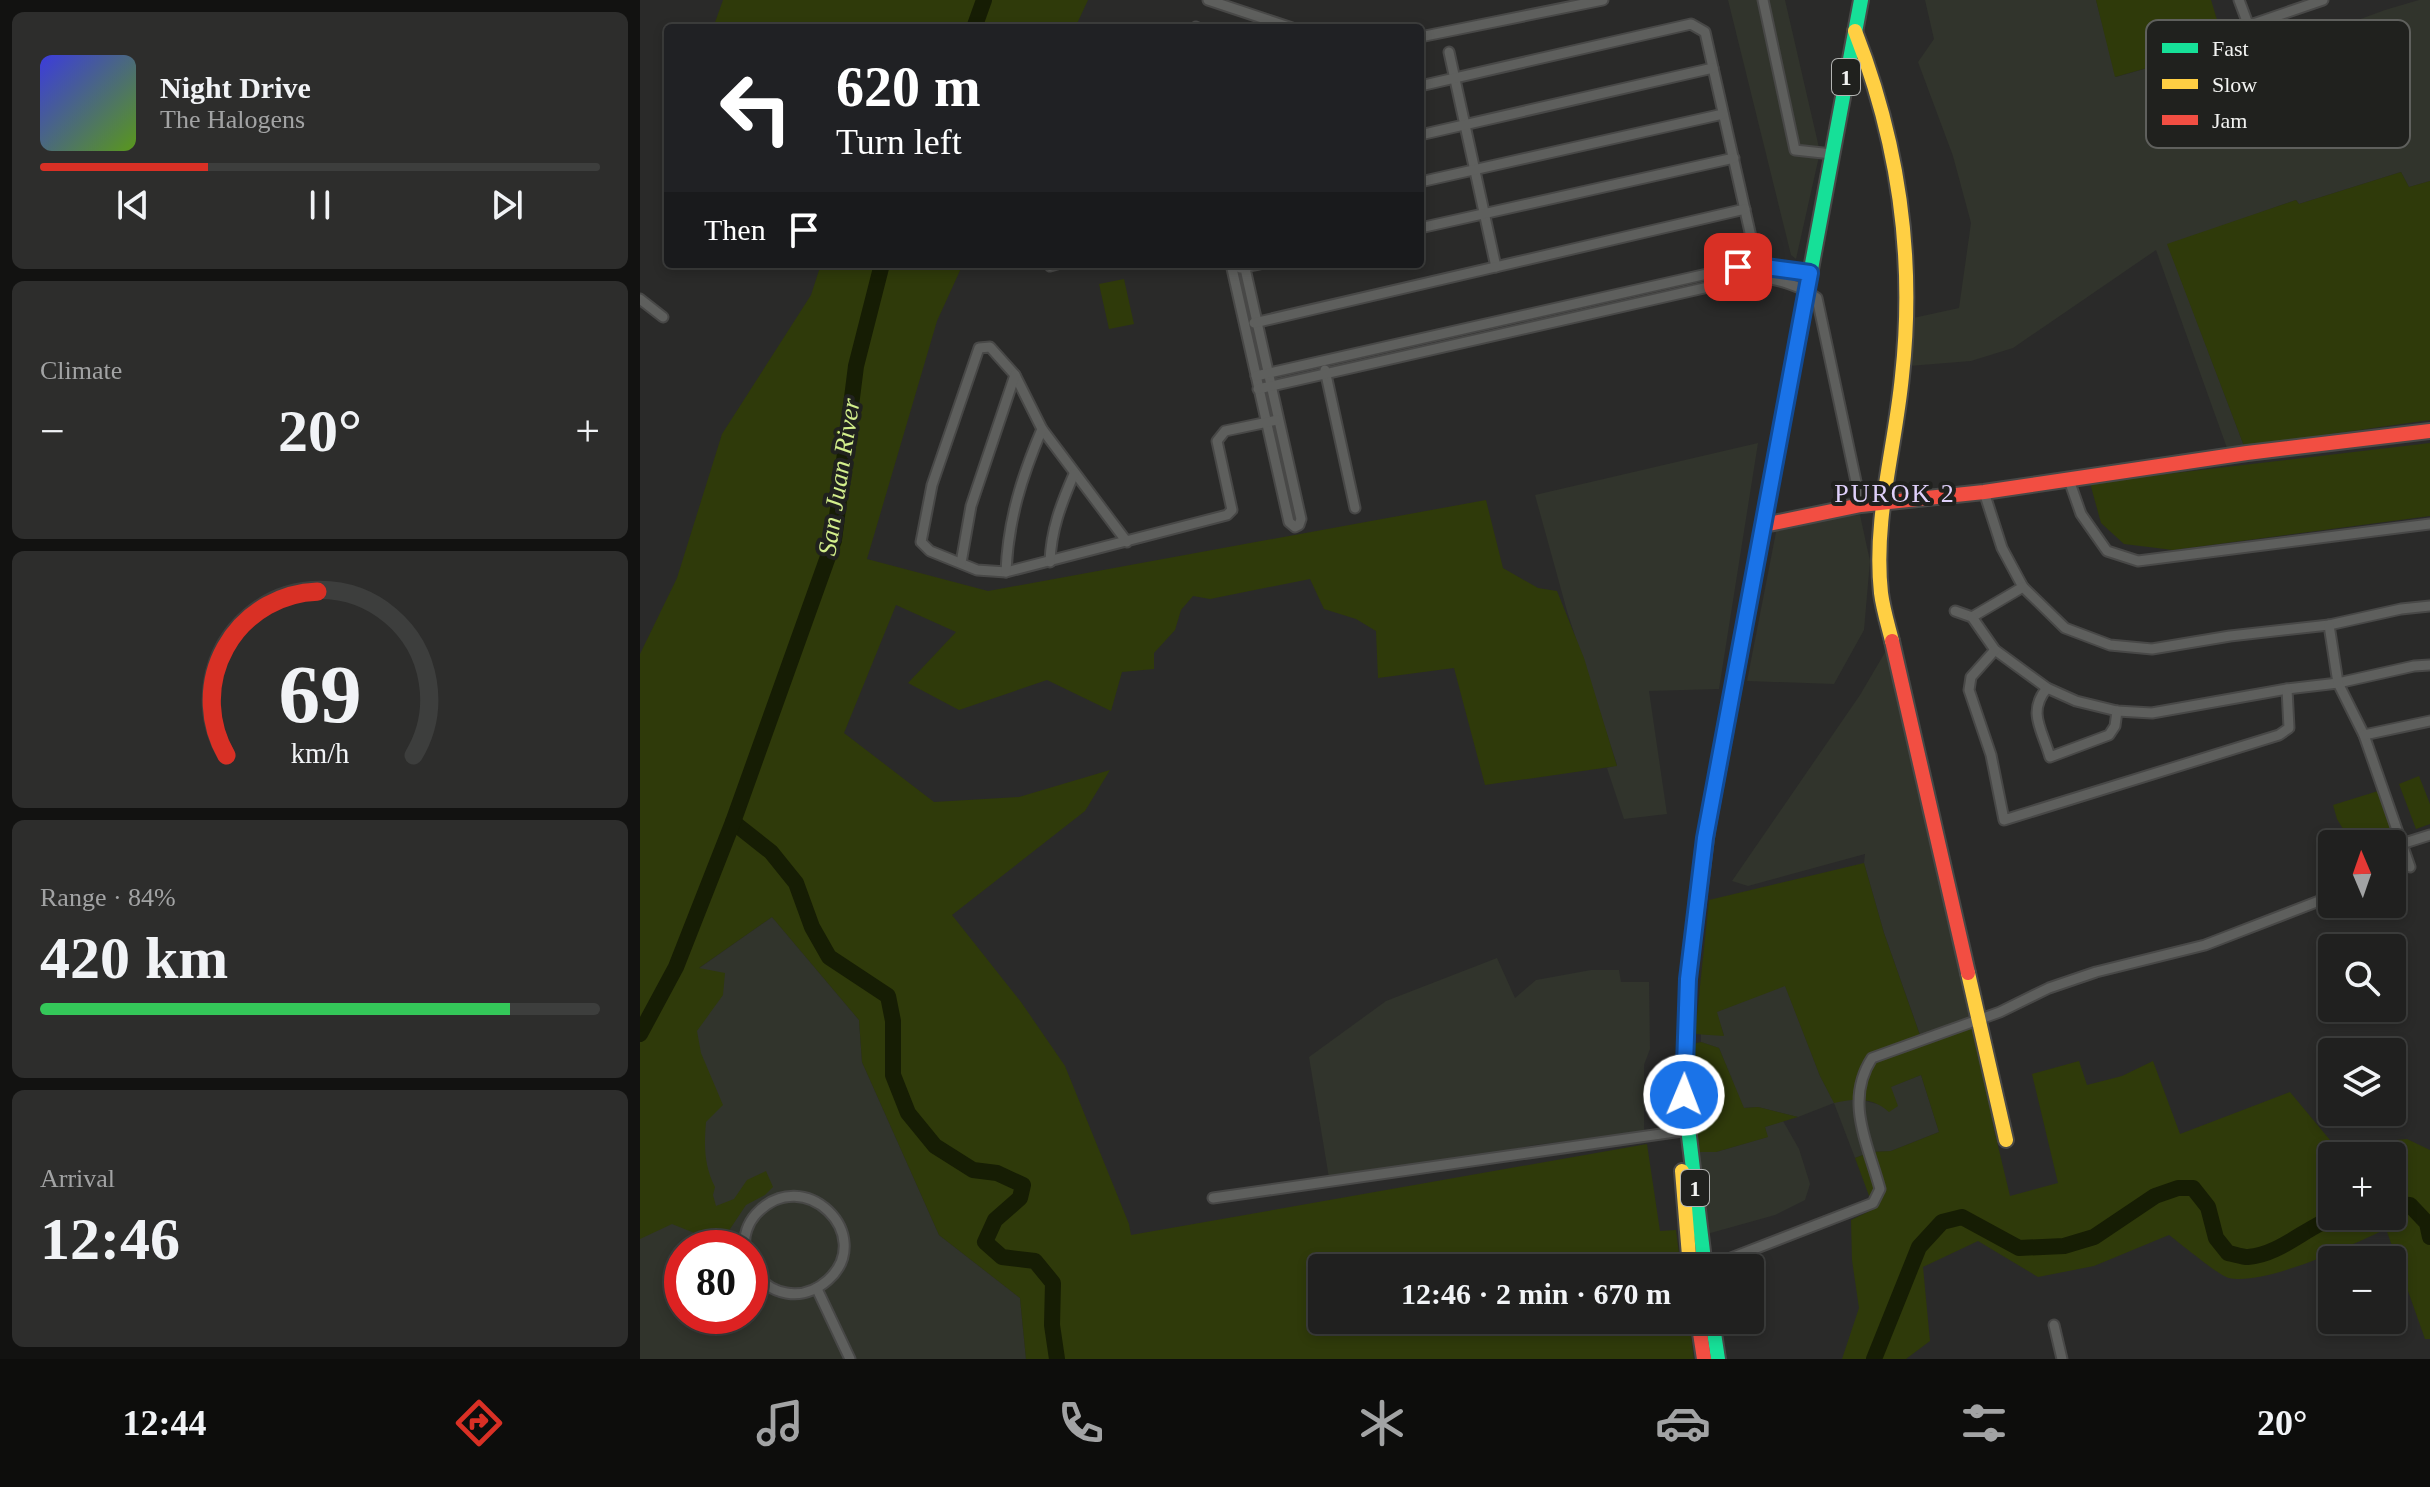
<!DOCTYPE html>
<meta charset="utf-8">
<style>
body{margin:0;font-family:"Times New Roman",serif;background:#2d2d2c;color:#f1f3f6;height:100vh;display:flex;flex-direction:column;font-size:30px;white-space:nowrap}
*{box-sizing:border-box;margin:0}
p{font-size:26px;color:#a2a3a4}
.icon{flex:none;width:44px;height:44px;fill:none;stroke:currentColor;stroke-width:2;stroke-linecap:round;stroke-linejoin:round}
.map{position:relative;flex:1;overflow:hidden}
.drawer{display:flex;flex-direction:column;gap:12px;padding:12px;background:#121211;width:640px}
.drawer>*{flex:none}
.top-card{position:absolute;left:24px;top:24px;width:760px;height:244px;border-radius:8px;box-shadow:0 4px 12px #0003,0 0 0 2px #3d3e3d;background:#202124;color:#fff;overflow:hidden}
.needle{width:52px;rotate:358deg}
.fabs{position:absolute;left:1678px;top:830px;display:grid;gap:16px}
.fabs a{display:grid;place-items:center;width:88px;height:88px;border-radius:8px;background:#20201f;box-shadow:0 4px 12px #0003,0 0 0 2px #3d3e3d;font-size:40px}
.speed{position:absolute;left:24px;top:1230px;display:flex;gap:16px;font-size:40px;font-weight:700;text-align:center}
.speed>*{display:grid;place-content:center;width:104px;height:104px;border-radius:50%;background:#20201f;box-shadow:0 4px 12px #0003,0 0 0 2px #3d3e3d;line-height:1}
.speed .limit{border:12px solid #d22;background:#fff;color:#111}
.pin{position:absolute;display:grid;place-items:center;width:68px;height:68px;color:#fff;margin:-34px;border-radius:16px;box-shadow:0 4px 12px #0006}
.me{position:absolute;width:88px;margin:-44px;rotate:1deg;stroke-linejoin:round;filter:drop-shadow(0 0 6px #0008)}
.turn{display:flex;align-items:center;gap:28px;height:168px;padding:0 40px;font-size:36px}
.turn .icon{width:104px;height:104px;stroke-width:2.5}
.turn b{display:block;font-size:56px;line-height:68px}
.then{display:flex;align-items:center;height:76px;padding:0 40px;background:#0003;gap:16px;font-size:30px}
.big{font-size:60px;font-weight:700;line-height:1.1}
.drawer .widget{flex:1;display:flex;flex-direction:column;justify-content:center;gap:12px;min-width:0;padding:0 28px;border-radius:12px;background:#2d2d2c}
.drawer .dial{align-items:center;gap:0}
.dial svg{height:208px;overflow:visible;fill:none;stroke:#3d3e3d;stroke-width:7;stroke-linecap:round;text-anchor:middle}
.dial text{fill:#f1f3f6;stroke:none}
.song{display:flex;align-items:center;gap:24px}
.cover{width:96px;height:96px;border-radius:12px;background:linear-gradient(135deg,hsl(240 70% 55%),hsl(90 70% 35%))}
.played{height:8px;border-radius:4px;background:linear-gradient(90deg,#d93025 30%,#3d3e3d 30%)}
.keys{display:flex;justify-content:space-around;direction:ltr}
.heat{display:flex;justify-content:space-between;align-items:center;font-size:44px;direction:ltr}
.charge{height:12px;border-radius:6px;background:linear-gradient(90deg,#34c759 84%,#3d3e3d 0)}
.trip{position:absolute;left:668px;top:1254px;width:456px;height:80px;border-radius:8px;background:#20201f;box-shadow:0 4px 12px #0003,0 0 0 2px #3d3e3d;font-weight:700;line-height:80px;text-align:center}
.dock{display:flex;height:128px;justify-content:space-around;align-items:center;background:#0d0d0c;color:#a2a3a4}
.dock .icon{width:56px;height:56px}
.dock .on{color:#d93025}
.dock b{font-size:36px;color:#f1f3f6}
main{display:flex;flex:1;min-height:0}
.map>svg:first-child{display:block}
</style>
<main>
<section class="drawer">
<div class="widget">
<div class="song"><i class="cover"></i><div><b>Night Drive</b><p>The Halogens</p></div></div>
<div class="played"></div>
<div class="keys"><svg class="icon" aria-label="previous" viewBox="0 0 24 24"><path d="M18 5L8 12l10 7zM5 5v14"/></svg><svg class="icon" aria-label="pause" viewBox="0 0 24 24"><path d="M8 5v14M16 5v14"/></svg><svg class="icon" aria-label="next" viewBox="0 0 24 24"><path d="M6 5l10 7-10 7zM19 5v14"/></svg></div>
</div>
<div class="widget"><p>Climate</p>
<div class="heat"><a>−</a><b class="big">20°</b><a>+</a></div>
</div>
<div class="widget dial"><svg viewBox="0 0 100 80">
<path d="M14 69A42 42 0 1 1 86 69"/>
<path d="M14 69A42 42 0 0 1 49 6" stroke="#d93025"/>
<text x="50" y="56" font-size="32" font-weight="700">69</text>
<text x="50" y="72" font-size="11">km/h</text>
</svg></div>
<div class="widget"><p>Range · 84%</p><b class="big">420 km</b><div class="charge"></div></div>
<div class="widget"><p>Arrival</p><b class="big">12:46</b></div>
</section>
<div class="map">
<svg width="1790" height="1359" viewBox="0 0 1790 1359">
<rect width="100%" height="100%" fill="#2a2a29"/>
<!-- built -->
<g fill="#31342c" fill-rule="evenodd">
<path d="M1088,0H1145L1180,152L1156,259L1151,255Z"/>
<path d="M1285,0H1456L1476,77L1585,46L1593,66L1745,10L1779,0H1790V181L1769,187L1761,172L1659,204L1656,200L1528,245L1604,446L1587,448L1516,250L1373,348L1331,361L1269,366L1273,318L1319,308L1331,223L1313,156L1278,62L1294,39Z"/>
<path d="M1118,443L1079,689L1009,691L1027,814L984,819L967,768L977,765L927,611L895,495Z"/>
<path d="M1220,515L1230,561L1224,630L1194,684L1107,681L1137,527L1149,521Z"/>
<path d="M1247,649L1337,1016L1280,1035L1244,933L1224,863L1225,854L1108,886L1092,881L1220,695Z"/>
<path d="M132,917L219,1020L222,1062L299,1235L380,1298L386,1359H0V1135L58,969ZM42,1248H110V1316H42Z"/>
<path d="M857,958L875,998L896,980L951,970H979L981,982H1009L1010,1049L1004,1065V1132L895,1145L690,1184L669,1057L746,1001Z"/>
<path d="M1145,985L1180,1076L1194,1102L1214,1098L1241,1105L1250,1087L1281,1075L1299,1132L1251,1151L1231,1152L1215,1158L1194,1103L1158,1117L1118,1107L1103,1108L1079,1048L1061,1042V1034L1084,1035L1076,1012Z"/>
<path d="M1143,1121L1159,1149L1170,1184L1165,1200L1135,1215L1067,1234L1058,1152H1076L1127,1137L1125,1127Z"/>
</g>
<!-- green -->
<g fill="#2f3a0a" fill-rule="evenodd">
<path d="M83,0H448L435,28H73Z"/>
<path d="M1456,0H1571L1585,46L1475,77Z"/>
<path d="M1761,172L1769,187L1790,181V420L1604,446L1527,244L1656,200L1659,204Z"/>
<path d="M181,264H323L297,321L227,559L348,591L846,500L863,568L898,588L917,591L944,658L977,766L845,785L814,668L738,678L736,631L716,619L684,609L670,579L570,599L553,596L541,610L535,630L514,653V669L482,672L471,711L407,680L319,710L268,683L316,632L256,605L204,733L294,802L379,797L470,770L445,811L312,915L381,1002L425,1066L489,1224L491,1235L1007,1144L1020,1231L1036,1230L1041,1268H682V1320H1049L1054,1359H386L380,1298L299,1235L222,1062L219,1020L132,917L59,968L85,973L83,995L57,1031L61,1053L83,1105L66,1122C64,1146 64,1165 75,1187L73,1195L76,1206L94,1199L107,1180L126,1171L133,1187L125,1195L106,1205L88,1232L62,1236L32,1224L0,1239V654L37,578L82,434L171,295Z"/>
<path d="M484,279L494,324L469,329L459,284Z"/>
<path d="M1790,443V516L1533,550L1484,544L1461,523L1450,483Z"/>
<path d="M1779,776L1790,804V824L1776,829L1759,784Z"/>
<path d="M1738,791L1751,828L1711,842L1697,819L1693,805Z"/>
<path d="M1224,863L1244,933L1282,1041L1335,1022L1346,1062L1353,1125L1370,1196L1418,1183L1392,1074L1439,1061L1447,1085L1482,1076L1513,1061L1540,1134L1650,1092L1695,1146L1767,1139L1790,1150V1339H1785L1746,1229C1712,1245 1625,1286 1589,1278C1579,1276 1540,1243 1529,1235L1454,1266L1398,1277L1338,1241L1283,1267L1290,1341L1266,1359H1202L1219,1308L1212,1260L1211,1220L1234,1209L1215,1158L1231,1152L1251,1151L1299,1132L1281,1075L1251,1087L1258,1106L1249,1112C1233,1097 1214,1098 1194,1103L1180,1076L1145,986L1077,1012L1084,1036L1055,1034L1069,900ZM1692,1156H1752V1216H1692Z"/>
<path d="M1061,1042L1079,1048L1104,1108L1118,1107L1158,1117L1125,1127L1128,1137L1076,1152H1058L1052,1044Z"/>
</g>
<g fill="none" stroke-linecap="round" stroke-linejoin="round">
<!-- river -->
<g stroke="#161d04" stroke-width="16">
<path d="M334,28L344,0"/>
<path d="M93,822L131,852L156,883L172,927L189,957L248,996L253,1021V1075L268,1113L295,1146L333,1170L357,1173L383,1185L380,1198L355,1220L345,1242L362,1257L395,1261L413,1283L412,1325L417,1359"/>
<path d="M0,1034L36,967L93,822L194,540L216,366L242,264"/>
<path d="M1752,1204L1770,1205L1787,1223L1790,1237"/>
<path d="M1234,1359L1279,1247L1302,1222L1322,1217L1379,1248L1424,1246L1454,1237L1515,1196L1538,1188H1553L1568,1207L1576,1238L1588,1253C1594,1254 1602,1257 1608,1257C1640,1255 1667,1226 1697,1216"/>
</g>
<!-- street casing -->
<g stroke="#484847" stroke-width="13">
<g id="street">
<path d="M568,0L652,28"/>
<path d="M1123,0L1155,150L1192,154"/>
<path d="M1599,0L1608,24"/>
<path d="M556,27L558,28"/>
<path d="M1593,31L1683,0"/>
<path d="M780,37L963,0"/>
<path d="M809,52L856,267"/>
<path d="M780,86L1051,24L1065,32L1118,268"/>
<path d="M780,135L1073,68"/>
<path d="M780,182L1083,114"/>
<path d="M780,228L1094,158"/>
<path d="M591,264L649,522L655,527L659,525L661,519L604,264"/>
<path d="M410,266L417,264"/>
<path d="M600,268L620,264"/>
<path d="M0,299L23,317"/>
<path d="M614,323L1105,209"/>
<path d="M685,370L715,508"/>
<path d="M616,376L1098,267L1118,266L1170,273"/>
<path d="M618,389L1117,276C1139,280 1159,285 1177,298L1221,505"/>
<path d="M1429,480L1441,514L1467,551L1498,561L1790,524"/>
<path d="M1344,492L1362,548L1383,587L1425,628L1470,645L1512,649L1590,636L1689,625L1761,609L1790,606"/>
<path d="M487,542L402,429L375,375L350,347L339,348L292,485L281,542L290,551L337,570L366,572L587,515L592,510L577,441L585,431L637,420"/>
<path d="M410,562C411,530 421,504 434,474"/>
<path d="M321,563L331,506L375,375"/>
<path d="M366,572C368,520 382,476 402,429"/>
<path d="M1315,611L1332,617L1383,587"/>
<path d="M1332,617L1355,650L1407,688L1436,701L1477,711L1512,713L1647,689L1698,683L1774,666L1790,665"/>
<path d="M1689,625L1698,683L1724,735L1770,867"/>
<path d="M1355,650L1331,677L1329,690L1351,755L1364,820L1639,735L1649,728L1647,689"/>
<path d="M1407,688C1387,712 1402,729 1410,757L1469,735L1475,726L1477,711"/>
<path d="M1724,735L1790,721"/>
<path d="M1752,847L1790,835"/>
<path d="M573,1198L1049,1130"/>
<path d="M105,1248C103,1236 108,1223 116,1214C164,1162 237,1236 188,1280C162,1303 129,1296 110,1267"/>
<path d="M1065,1268L1233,1203L1240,1189C1228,1144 1204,1101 1232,1058L1360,1012L1409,988L1456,972L1565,945L1692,896"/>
<path d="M177,1289L210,1359"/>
<path d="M1414,1325L1422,1359"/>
</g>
</g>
<!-- fast casing -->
<g stroke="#484847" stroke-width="18">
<g id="fast">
<path d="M1161,323L1221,0"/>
<path d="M1065,1268L1044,1095L1048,979L1067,830"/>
<path d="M1072,1320L1078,1359"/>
</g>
</g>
<!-- slow casing -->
<g stroke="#484847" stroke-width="18">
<g id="slow">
<path d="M1215,31C1258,141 1275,258 1262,376C1255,449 1233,520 1241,593C1243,609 1248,625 1252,641"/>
<path d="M1067,830L1161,323"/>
<path d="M1328,973L1366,1140"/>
<path d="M1042,1171L1050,1268"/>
</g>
</g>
<!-- jam casing -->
<g stroke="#484847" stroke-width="18">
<g id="jam">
<path d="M1124,525L1221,505L1344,492L1607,453L1790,431"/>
<path d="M1252,641L1328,973"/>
<path d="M1058,1320L1064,1359"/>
</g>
</g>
<!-- street -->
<use href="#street" stroke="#5e5f5d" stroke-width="9"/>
<!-- fast -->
<use href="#fast" stroke="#16e098" stroke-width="14"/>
<!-- slow -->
<use href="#slow" stroke="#ffcf43" stroke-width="14"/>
<!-- jam -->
<use href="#jam" stroke="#f24e42" stroke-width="14"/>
</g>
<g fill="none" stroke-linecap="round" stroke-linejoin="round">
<!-- route casing -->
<g stroke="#114b97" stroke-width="20">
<path id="route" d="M1044,1095L1048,979L1065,838L1170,273L1118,266L1098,267"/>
</g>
<!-- route -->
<use href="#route" stroke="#1a73e8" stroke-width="14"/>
</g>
<g text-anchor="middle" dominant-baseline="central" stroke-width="8" stroke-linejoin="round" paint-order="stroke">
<!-- shield labels -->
<g fill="#20211e" stroke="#b3b4b2" stroke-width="2">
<rect x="1192" y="59" width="28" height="36" rx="6"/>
<rect x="1041" y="1170" width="28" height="36" rx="6"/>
</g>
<g font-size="22" font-weight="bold" fill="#f2f3f1">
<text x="1206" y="77">1</text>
<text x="1055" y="1188">1</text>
</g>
<!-- water labels -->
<g font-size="26" font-style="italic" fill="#d3ef8c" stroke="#20211e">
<text transform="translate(199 477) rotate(-81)">San Juan River</text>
</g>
<!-- neighbourhood labels -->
<g font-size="26" letter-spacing="2" fill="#dfd0fa" stroke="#20211e">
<text x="1255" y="493">PUROK 2</text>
</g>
</g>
<!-- legend -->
<rect x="1506" y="20" width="264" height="128" rx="12" fill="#20211e" stroke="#5f605d" stroke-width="2"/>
<rect x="1522" y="43" width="36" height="10" fill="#16e098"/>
<rect x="1522" y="79" width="36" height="10" fill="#ffcf43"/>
<rect x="1522" y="115" width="36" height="10" fill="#f24e42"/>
<g font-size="22" fill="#f2f3f1">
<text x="1572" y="56">Fast</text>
<text x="1572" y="92">Slow</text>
<text x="1572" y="128">Jam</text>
</g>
</svg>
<div class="fabs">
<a><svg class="needle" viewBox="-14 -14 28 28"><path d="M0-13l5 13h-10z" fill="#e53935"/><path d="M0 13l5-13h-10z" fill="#a2a3a4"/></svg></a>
<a><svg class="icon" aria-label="search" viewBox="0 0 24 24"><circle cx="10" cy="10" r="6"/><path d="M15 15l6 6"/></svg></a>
<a><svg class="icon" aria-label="layers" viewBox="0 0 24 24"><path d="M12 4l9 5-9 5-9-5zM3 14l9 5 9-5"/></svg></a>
<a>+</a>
<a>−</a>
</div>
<div class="speed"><div class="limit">80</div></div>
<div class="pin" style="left:1098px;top:267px;background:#d93025"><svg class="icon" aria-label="arrive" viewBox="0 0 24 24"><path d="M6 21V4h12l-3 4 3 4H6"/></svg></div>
<svg class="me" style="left:1044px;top:1095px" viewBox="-20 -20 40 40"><circle r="17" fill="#1a73e8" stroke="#fff" stroke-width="3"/><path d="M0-11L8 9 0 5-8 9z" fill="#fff"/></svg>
<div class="trip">12:46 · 2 min · 670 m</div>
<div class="top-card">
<div class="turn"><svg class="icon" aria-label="left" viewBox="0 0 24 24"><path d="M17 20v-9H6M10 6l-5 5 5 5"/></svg><div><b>620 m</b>Turn left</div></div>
<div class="then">Then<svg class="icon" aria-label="arrive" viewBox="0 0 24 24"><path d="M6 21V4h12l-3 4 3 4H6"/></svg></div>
</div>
</div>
</main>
<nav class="dock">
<b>12:44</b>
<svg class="icon on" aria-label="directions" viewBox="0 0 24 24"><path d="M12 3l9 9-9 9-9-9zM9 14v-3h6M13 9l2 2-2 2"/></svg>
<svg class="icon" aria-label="music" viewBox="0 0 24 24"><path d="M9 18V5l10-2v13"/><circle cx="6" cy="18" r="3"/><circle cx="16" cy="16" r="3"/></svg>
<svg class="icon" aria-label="phone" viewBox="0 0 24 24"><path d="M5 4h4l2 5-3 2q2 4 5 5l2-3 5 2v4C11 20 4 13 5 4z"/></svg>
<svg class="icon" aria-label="climate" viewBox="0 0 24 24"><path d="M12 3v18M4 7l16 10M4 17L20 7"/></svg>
<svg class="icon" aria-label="car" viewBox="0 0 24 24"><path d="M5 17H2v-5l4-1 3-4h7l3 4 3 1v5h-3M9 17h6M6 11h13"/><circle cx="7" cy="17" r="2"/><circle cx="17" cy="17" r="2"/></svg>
<svg class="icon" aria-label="filters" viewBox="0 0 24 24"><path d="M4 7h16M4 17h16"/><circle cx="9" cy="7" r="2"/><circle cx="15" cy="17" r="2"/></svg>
<b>20°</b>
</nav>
